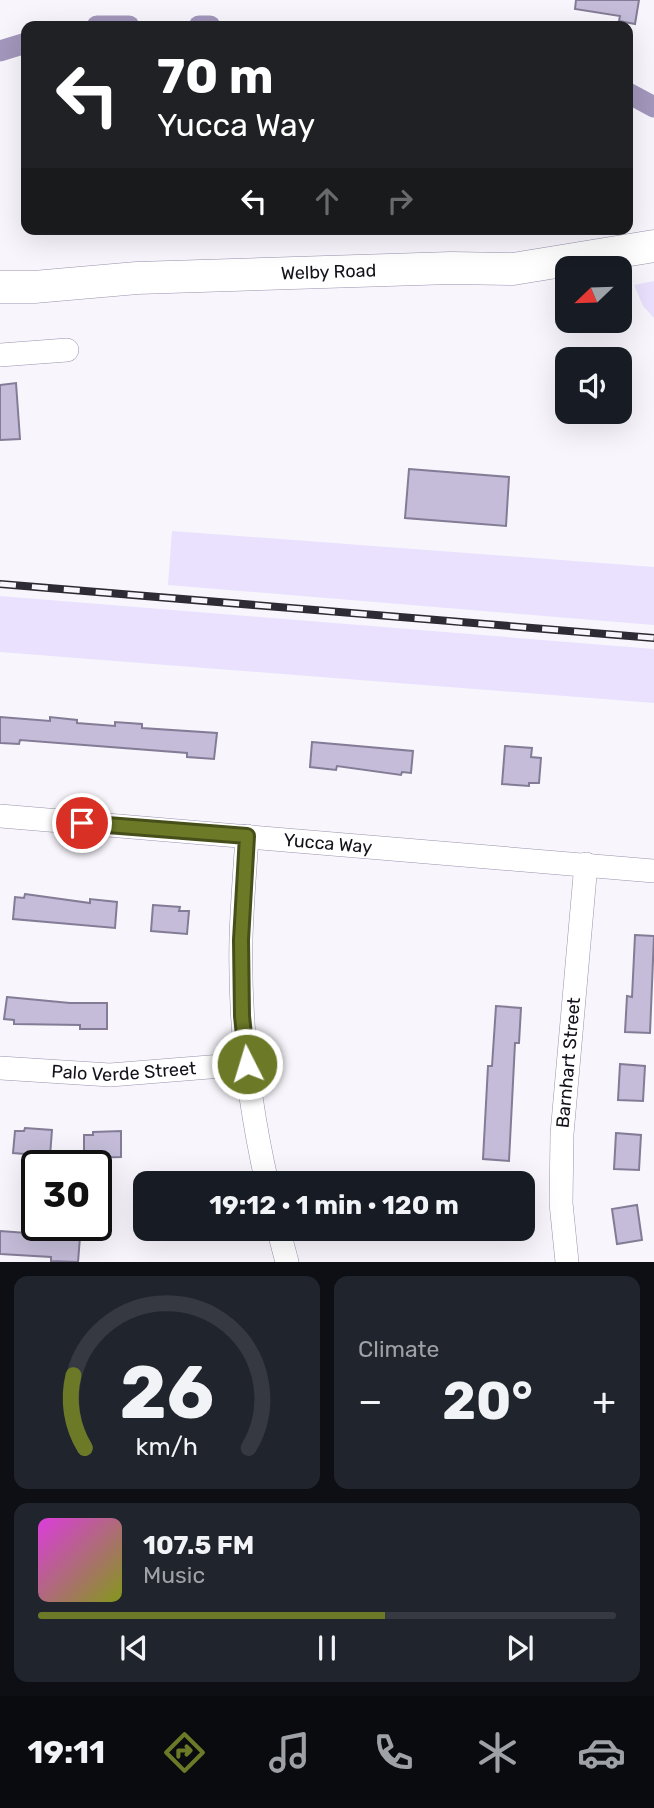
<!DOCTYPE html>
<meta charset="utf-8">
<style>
body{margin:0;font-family:Rubik,sans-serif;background:#20242c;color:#f1f3f6;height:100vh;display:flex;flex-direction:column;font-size:26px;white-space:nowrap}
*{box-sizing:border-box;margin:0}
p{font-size:23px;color:#9ea1a6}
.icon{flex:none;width:38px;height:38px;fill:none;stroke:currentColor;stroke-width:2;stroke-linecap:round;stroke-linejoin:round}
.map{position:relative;height:1262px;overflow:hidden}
.panel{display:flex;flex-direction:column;gap:14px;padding:14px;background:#0d0f14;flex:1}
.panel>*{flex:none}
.banner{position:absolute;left:21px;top:21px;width:612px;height:214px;border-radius:14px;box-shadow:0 7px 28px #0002;background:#202124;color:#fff;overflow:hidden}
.needle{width:46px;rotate:247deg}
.buttons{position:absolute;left:555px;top:256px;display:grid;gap:14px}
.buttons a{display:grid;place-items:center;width:77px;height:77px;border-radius:14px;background:#171b24;box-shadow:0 7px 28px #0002;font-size:35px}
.speed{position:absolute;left:21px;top:1150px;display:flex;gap:14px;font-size:35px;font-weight:700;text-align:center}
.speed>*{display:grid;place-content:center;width:91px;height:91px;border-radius:50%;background:#171b24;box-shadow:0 7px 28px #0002;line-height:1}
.speed .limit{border:4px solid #111;border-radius:10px;background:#fff;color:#111}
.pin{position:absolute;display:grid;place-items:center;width:60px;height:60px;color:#fff;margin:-30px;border:4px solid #fff;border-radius:50%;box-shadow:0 2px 7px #0007}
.me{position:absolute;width:77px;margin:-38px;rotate:355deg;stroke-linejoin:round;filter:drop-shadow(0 0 5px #0008)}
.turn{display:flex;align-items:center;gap:24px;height:147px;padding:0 21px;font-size:32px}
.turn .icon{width:91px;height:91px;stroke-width:2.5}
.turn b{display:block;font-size:49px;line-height:60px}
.lanes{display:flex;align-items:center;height:66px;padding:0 21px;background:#0003;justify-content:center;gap:35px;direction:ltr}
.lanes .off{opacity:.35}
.big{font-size:52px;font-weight:700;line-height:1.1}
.panel .tile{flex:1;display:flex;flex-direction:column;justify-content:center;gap:10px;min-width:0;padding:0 24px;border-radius:14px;background:#20242c}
.panel .dial{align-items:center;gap:0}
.dial svg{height:182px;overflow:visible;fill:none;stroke:#363941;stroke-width:7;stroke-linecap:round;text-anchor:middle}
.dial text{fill:#f1f3f6;stroke:none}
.song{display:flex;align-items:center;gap:21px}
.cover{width:84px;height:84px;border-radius:10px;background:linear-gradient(135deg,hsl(300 70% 55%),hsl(70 70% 35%))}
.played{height:7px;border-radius:4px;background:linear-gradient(90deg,#6c7a28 60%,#363941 60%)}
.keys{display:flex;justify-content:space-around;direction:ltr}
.heat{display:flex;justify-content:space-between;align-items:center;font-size:38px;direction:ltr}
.panel .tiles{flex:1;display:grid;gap:14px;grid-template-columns:1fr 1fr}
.tile:last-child{grid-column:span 2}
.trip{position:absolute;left:133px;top:1171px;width:402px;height:70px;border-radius:14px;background:#171b24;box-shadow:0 7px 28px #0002;font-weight:700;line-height:70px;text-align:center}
.tab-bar{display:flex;height:112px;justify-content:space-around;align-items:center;background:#090b0e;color:#9ea1a6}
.tab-bar .icon{width:49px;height:49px}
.tab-bar .active{color:#6c7a28}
.tab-bar b{font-size:32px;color:#f1f3f6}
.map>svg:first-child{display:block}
</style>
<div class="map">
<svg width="654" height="1262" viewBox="0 0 654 1262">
<rect width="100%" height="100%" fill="#f8f6fc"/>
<!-- green -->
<g fill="#e9e1fd">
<path d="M654,281V318L643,306L634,285Z"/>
<path d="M172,531L654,567V625L168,585Z"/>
<path d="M0,596L654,649V703L0,652Z"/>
</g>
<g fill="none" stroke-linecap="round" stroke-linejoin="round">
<!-- canal -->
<g stroke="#a297bc" stroke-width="21">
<path d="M97,26H129"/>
<path d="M199,26H210"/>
<path d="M0,51L26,43"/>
<path d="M628,93L654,107"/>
</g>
</g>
<!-- building -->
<g fill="#c4bcd8" stroke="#847c96" stroke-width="2">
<path d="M576,0H639L635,24L619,21L620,16L575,9Z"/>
<path d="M16,383L20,439L0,440V385Z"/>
<path d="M409,469L509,477L506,526L405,518Z"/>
<path d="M0,717L50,721V717L77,720V723L115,726V722L142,724V728L217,733L214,759L187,757V753L20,740L19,744L0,743Z"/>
<path d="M312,742L413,751L411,773L402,772L401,775L337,766L336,770L310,767Z"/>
<path d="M505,746L532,748L531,757L541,758L539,783H529V786L502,784Z"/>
<path d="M25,894L90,903V899L117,902L115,928L13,919L15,897L24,898Z"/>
<path d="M153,905L180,907L179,911H189L187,934L151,931Z"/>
<path d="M635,935L654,936L650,1033L625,1032L627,996L632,997Z"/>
<path d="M7,997L70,1003H107V1029H80V1025L14,1024V1020L4,1019Z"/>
<path d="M496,1006L521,1008L519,1043H515L509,1161L483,1159L488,1066H492Z"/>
<path d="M620,1064L645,1066L643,1101L618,1100Z"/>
<path d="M25,1128L52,1130L50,1156L13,1153L15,1131H24Z"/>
<path d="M121,1131V1157L84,1158V1135H93V1132Z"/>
<path d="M616,1133L641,1135L639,1170L614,1169Z"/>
<path d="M637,1205L642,1240L617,1244L612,1209Z"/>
<path d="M0,1231L80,1237L78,1262L51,1261V1257L0,1254Z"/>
</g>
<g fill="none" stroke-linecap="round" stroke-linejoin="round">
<!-- street casing -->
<g stroke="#9a92ae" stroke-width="24">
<g id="street">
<path d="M0,355L67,350"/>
<path id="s1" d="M0,816L654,871"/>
<path d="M247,836C245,870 242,904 241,938C239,1020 249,1103 267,1183"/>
<path id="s2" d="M0,1068L110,1075L247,1064"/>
<path d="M278,1228L287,1262"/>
<path id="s3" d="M567,1262L561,1203L562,1134L586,864"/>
</g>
</g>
<!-- secondary casing -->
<g stroke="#9a92ae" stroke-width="33">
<g id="secondary">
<path id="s4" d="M0,287H34L137,278L451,268L513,269L654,246"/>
</g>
</g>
<!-- street -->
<use href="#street" stroke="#fff" stroke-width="23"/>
<!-- secondary -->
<use href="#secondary" stroke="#fff" stroke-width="32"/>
<!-- rail casing -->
<g stroke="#2e2b34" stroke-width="8">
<path id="rail" d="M0,584L654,638"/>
</g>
<!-- rail -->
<use href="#rail" stroke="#f8f6fc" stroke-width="5" stroke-dasharray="16" stroke-linecap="butt"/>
</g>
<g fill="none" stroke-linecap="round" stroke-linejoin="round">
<!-- route casing -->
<g stroke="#464f1a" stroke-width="18">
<path id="route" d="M82,823L247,836L241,940L242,1016L247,1064"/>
</g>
<!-- route -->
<use href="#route" stroke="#6c7a28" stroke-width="12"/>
</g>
<g text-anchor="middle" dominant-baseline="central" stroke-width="5" stroke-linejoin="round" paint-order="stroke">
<!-- street labels -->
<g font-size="18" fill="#14111b" stroke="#f8f6fc">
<text stroke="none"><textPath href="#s4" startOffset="329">Welby Road</textPath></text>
<text stroke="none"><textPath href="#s1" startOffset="329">Yucca Way</textPath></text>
<text stroke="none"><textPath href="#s3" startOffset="200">Barnhart Street</textPath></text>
<text stroke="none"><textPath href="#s2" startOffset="124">Palo Verde Street</textPath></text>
</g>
</g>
</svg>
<div class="buttons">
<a><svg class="needle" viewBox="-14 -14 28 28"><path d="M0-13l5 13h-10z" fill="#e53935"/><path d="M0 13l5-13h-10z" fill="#9ea1a6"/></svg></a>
<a><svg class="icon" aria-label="sound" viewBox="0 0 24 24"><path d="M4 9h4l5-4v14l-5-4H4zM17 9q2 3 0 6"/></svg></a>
</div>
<div class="speed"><div class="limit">30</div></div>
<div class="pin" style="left:82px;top:823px;background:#d93025"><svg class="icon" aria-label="arrive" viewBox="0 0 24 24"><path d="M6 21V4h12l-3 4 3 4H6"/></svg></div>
<svg class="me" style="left:247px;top:1064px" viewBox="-20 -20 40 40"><circle r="17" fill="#6c7a28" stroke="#fff" stroke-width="3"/><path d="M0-11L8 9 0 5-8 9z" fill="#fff"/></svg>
<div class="trip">19:12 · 1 min · 120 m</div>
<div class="banner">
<div class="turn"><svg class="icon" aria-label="left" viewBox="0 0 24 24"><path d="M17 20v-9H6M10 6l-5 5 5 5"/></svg><div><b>70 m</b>Yucca Way</div></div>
<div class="lanes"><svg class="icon" aria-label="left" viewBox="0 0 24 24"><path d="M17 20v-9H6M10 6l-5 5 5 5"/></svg><svg class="icon off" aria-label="ahead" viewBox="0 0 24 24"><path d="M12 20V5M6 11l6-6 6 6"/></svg><svg class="icon off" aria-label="right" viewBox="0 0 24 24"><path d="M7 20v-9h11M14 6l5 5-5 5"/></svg></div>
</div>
</div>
<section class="panel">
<div class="tiles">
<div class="tile dial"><svg viewBox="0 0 100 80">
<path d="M14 69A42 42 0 1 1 86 69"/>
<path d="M14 69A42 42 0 0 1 9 37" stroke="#6c7a28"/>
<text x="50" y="56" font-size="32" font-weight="700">26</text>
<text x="50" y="72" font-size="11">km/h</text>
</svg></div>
<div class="tile"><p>Climate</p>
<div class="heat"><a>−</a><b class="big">20°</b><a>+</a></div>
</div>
<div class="tile">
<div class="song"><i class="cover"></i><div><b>107.5 FM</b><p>Music</p></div></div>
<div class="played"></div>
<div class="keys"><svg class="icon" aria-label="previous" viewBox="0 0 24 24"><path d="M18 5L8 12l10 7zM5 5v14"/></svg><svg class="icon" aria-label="pause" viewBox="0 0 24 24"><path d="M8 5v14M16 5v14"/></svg><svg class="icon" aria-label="next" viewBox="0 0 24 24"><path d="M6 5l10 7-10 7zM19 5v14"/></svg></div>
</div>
</div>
</section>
<nav class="tab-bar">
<b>19:11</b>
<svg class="icon active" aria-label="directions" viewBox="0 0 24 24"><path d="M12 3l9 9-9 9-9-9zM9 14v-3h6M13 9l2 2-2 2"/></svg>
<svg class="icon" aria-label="music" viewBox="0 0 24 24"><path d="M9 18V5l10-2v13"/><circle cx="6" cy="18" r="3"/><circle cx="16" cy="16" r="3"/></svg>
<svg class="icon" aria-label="phone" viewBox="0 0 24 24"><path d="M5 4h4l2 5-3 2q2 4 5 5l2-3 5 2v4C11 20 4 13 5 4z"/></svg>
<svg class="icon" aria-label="climate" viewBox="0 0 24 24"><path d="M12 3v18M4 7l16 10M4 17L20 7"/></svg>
<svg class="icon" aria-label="car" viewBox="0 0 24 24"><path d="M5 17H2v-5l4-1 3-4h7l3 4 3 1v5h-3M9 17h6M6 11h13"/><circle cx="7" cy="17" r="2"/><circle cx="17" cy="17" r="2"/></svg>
</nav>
